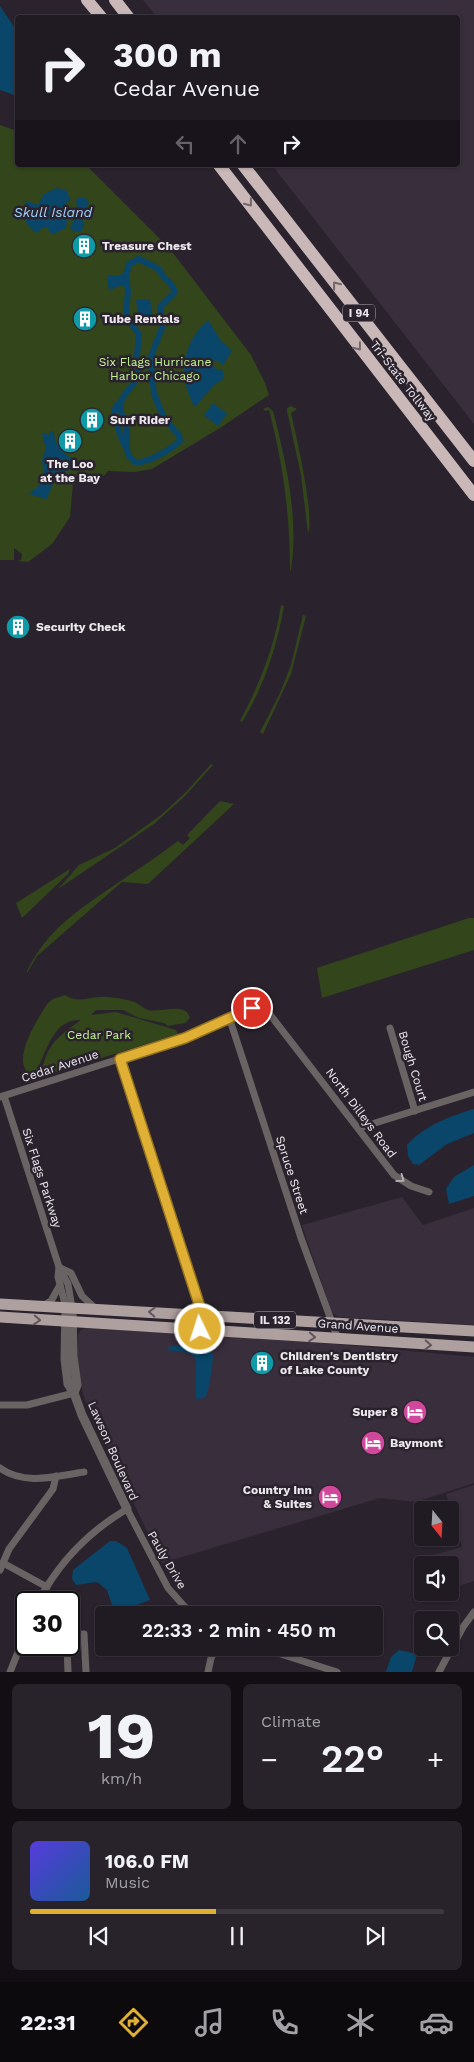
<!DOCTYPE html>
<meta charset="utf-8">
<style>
body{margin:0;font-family:"Work Sans",sans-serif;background:#28232a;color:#f1f3f6;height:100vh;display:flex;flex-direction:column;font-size:19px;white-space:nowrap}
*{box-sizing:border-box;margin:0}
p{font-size:16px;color:#a2a1a5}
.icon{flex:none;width:28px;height:28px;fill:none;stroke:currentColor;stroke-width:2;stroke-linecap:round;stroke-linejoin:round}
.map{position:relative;height:1672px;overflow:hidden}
.sheet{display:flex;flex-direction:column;gap:12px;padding:12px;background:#120e13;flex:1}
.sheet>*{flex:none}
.top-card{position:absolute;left:15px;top:15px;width:445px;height:152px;border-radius:5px;box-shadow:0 1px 4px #0004,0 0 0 1px #3d3840;background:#201a22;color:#f1f3f6;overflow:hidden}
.needle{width:32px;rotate:162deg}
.buttons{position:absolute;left:414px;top:1501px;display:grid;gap:10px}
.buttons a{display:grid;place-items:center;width:45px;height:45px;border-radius:5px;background:#201a22;box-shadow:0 1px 4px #0004,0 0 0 1px #3d3840;font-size:25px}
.speed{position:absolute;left:15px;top:1591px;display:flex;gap:10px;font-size:25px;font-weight:700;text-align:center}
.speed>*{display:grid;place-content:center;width:65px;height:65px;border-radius:50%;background:#201a22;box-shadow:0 1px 4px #0004,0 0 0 1px #3d3840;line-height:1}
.speed .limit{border:2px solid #111;border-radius:8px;background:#fff;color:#111}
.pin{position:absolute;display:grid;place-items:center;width:42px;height:42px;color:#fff;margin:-21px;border:2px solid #fff;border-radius:50%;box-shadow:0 1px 5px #0007}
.me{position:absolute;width:55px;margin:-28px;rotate:356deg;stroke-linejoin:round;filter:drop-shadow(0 0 4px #0008)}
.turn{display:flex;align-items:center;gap:18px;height:105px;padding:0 15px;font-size:22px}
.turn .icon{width:65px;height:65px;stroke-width:2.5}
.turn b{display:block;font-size:35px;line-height:42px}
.lanes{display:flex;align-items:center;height:48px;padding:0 15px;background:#0003;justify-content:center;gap:25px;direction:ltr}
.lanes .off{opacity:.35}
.big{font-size:38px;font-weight:600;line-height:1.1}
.sheet .tile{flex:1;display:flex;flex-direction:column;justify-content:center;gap:8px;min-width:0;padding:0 18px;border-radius:8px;background:#28232a}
.sheet .dial{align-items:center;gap:0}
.dial b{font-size:65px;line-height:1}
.song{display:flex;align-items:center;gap:15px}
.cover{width:60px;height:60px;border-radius:8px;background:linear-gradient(135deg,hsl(250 70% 55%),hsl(210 70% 35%))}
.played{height:5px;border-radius:2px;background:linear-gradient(90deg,#e0b034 45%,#3d3840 45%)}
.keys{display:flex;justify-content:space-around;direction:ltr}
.heat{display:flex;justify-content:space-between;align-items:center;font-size:28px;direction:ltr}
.sheet .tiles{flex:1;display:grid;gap:12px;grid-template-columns:1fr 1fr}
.tile:last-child{grid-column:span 2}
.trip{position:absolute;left:95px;top:1606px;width:288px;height:50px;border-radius:5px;background:#201a22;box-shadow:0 1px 4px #0004,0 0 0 1px #3d3840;font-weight:600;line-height:50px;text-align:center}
.tabs{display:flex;height:80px;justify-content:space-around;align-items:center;background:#0d0a0e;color:#a2a1a5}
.tabs .icon{width:35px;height:35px}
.tabs .current{color:#e0b034}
.tabs b{font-size:22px;color:#f1f3f6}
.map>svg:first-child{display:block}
</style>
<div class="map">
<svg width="474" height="1672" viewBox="0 0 474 1672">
<rect width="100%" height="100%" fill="#2a232d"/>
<!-- built -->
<g fill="#392e3c">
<path d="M143,0H474V424L272,165H458V18L157,17Z"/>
<path d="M402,1197L423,1225L474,1208V1325L339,1317L332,1313L302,1225Z"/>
<path d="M85,1328L293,1340L474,1357V1483L416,1502L380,1498L162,1563L85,1400L78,1375L77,1358L78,1335L80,1331Z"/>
<path d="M474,1485V1581L450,1589V1565H434L430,1556L462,1547L446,1494Z"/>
</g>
<!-- green -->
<g fill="#32451b">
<path d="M0,125L17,131L18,165H86L170,249L251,355L265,383L269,395L220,428L152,469L135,472L108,471L105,475L73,483L70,517L52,544L28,562L18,561L21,560L22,554L14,548V560H0Z"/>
<path d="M291,406L297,409L291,413C296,434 315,518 308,533L301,475L287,411V408Z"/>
<path d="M268,407L273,411C286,461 299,518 291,570H290C290,515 283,463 269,410L265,411L263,409Z"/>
<path d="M281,605L284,606C277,646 264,687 242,722L240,721C259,685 275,646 281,605Z"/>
<path d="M303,615L306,616L291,674L263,734L260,732L280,693L291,665Z"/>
<path d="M211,764L213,765L185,796L154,824L58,889L79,865L115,848L161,815L186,792Z"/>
<path d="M220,801L234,804L148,884L122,882L37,956L27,973V971C48,928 80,909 119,882C139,869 159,855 178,841L183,845L190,838L187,835Z"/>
<path d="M70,869L68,874L22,918L16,903Z"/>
<path d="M469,918H474V950L322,998L317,968Z"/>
<path d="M65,995C78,1003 85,998 99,997C107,996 126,999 134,1002C139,1004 143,1008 148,1010C160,1013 186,1001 190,1018L185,1023L168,1026L164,1023L139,1018L123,1010H96L91,1015L116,1012L176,1030L178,1034L41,1077C45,1046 57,1037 81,1020C52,1018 46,1055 35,1073L30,1074C10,1061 38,1018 48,1003L53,999Z"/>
</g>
<!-- water -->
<g fill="#09466a">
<path d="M0,6L17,31V96L0,90Z"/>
<path d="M57,188L66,190L71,200L65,203L68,208L72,206L74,212L67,219L66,228L53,234L50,233L48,227L40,229L38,233C24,227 23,215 26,201L38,205L44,194Z"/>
<path d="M84,197L89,202L82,217L84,226L81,231L75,232L70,228C73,222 79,207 76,201L78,198Z"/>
<path d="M126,270V277L128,291L121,285L109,291L107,275L119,276Z"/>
<path d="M150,299L152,313L155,318L143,322L135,320L138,314L136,300Z"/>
<path d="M208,320L221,341L232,351L223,365L216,360L213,362L215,369H222L224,379L215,384L195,407C177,377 182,343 208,320Z"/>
<path d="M213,403L227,414L218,426L204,415Z"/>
<path d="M54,431C54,437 55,442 59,447C67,458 79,459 70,470C55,474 52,486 47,499L29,494L38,486L44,476L42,460L46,449L42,434L47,433L49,436V432Z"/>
<path d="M474,1109V1133L447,1144L419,1165L413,1164L408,1156L407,1145C424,1126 450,1116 474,1109Z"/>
<path d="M474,1165V1196L449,1204L446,1189L454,1177Z"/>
<path d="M179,1345L206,1347L213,1355C213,1362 209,1393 205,1398L196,1399V1363L194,1356L189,1353L166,1350L169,1347Z"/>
<path d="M110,1541H116L127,1548L150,1600L120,1611H114L107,1590L97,1582L76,1585L72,1579L73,1570Z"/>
<path d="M399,1650L417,1654L412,1672H386L391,1657Z"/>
</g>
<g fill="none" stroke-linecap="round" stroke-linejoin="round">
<!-- canal -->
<g stroke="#09466a" stroke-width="6">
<path d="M137,355L139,334L127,319L126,314L128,291L126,277L129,264L139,259L159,269C162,279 172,281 175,292L160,307L162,328L151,356"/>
<path d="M151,363L154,394L164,418L172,427"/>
<path d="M121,401C118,404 115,407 114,411C114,416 122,443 126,447"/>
<path d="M128,453C125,445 128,438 127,430C125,419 117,410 122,399C130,385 140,383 138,365"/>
<path d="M128,455L135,462C147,464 171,449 180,441L179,435L173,429"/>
</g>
<!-- minor -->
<g stroke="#6a6363" stroke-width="7">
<path d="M229,1017L301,1238L338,1339"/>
<path d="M390,1028L415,1111"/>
<path d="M120,1059L199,1307L200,1329"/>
<path d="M4,1096L59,1267L68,1284L72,1308"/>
<path d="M0,1097L185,1038L217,1022L259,1007L268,1012L394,1175L411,1186L429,1192"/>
<path d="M359,1128L474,1092"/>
<path d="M59,1267L58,1277L66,1308"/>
<path d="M60,1268L71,1273L82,1296L96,1309"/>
<path d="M44,1305L51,1301L60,1285"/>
<path d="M0,1405H27L74,1393"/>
<path d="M0,1468C24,1486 57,1476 84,1472"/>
<path d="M3,1563L47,1587"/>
<path d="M0,1570L9,1549L53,1489L56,1476"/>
<path d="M38,1602C59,1562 88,1532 127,1509L168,1588L184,1606L196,1615"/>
<path d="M69,1635L84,1634L86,1672"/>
<path d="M67,1645L68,1672"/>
<path d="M262,1648L337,1672"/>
<path d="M10,1672L26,1632"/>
<path d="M208,1672L211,1658L217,1648"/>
<path d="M439,1672L463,1627L474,1612"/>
</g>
<!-- tertiary -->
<g stroke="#6a6363" stroke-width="9">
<path d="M66,1308L65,1359L68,1384L74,1393L82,1415L127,1509"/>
<path d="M72,1308L73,1356L77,1385L74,1393"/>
</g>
<!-- primary -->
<g stroke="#aea09f" stroke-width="11">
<path d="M0,1304L474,1331"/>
<path d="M0,1317L474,1347"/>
</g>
<!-- motorway -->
<g stroke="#c9b8b7" stroke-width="12">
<path d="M87,0L102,18"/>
<path d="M115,0L129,18"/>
<path d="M219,165L474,495"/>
<path d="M243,165L474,461"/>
</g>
</g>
<!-- one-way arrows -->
<defs><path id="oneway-chevron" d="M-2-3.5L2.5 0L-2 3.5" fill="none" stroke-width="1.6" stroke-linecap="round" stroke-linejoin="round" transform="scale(1.25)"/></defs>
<g stroke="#72666b">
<use href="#oneway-chevron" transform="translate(249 203) rotate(52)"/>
<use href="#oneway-chevron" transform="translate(336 285) rotate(-128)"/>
<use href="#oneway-chevron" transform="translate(358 347) rotate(52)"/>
</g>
<use stroke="#b2acaf" href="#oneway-chevron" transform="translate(401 1179) rotate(36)"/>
<g stroke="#5f555b">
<use href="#oneway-chevron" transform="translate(152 1312) rotate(-177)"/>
<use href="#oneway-chevron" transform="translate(37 1320) rotate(4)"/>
<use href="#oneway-chevron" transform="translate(312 1337) rotate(4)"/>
<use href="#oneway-chevron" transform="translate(428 1345) rotate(3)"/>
</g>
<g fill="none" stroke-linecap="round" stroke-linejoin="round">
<!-- route casing -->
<g stroke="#927222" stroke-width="12">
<path id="route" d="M200,1329V1307L120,1059L185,1038L252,1008"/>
</g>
<!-- route -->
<use href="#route" stroke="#e0b034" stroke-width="9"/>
</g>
<!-- icons -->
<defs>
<g id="building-disc" transform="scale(1.25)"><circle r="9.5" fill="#0f9aa8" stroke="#2a232d"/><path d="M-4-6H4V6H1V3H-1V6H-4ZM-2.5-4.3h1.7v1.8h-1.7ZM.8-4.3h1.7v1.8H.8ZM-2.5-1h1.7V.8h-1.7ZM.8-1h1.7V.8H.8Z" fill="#fff"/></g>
<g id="hotel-disc" transform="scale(1.25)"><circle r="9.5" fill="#d1479c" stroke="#2a232d"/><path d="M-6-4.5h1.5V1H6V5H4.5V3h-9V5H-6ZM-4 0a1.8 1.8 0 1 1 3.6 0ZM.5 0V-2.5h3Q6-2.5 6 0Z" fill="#fff"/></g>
</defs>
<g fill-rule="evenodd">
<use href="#building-disc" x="84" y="246"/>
<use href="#building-disc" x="85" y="319"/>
<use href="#building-disc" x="92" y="420"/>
<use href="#building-disc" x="70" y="441"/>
<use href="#building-disc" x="18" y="627"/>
<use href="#building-disc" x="262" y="1363"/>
<use href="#hotel-disc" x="415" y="1412"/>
<use href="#hotel-disc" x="373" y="1443"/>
<use href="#hotel-disc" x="330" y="1497"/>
</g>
<g text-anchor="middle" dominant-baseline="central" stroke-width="5" stroke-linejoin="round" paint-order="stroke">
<!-- shield labels -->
<g fill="#2a232d" stroke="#b2adb4" stroke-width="1">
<rect x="343" y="304.5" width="32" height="17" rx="4"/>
<rect x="254" y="1311.5" width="42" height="17" rx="4"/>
</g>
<g font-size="11" font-weight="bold" fill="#ece8ee">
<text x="359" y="313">I 94</text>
<text x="275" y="1320">IL 132</text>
</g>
<!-- poi labels -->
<g font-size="12" font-weight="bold" fill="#ece8ee" stroke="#2a232d" text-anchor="start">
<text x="102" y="246">Treasure Chest</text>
<text x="102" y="319">Tube Rentals</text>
<text x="110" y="420">Surf Rider</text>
<text x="70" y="464" text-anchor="middle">The Loo<tspan x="70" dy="14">at the Bay</tspan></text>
<text x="36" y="627">Security Check</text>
<text x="280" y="1356">Children's Dentistry<tspan x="280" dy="14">of Lake County</tspan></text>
<text x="398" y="1412" text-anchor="end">Super 8</text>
<text x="390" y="1443">Baymont</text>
<text x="312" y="1490" text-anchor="end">Country Inn<tspan x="312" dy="14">&amp; Suites</tspan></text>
</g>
<!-- park labels -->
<g font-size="12" fill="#c4f492" stroke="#2a232d">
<text x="155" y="362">Six Flags Hurricane<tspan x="155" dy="14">Harbor Chicago</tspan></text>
<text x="99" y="1035">Cedar Park</text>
</g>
<!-- street labels -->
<g font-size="12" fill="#ece8ee" stroke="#2a232d">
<text transform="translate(403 381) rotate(52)">Tri-State Tollway</text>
<text transform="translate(60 1066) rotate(-18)">Cedar Avenue</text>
<text transform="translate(413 1066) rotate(73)">Bough Court</text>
<text transform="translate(361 1113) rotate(53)">North Dilleys Road</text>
<text transform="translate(292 1175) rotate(72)">Spruce Street</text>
<text transform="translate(42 1178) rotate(72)">Six Flags Parkway</text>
<text transform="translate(358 1326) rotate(4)">Grand Avenue</text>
<text transform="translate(113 1451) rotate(66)">Lawson Boulevard</text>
<text transform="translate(167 1560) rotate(60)">Pauly Drive</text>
</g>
<!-- water labels -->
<g font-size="14" font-style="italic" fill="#9cd2fb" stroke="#2a232d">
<text x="53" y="212">Skull Island</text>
</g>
</g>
</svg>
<div class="buttons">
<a><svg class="needle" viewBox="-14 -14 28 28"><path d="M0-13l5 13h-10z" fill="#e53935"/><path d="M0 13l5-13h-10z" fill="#a2a1a5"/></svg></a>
<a><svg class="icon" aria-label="sound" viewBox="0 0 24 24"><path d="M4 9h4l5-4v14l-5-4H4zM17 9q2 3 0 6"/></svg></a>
<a><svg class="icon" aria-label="search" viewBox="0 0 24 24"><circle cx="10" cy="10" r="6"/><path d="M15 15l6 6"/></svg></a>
</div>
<div class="speed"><div class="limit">30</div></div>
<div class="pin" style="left:252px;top:1008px;background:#d93025"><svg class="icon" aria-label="arrive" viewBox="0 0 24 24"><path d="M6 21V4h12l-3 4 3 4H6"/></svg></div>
<svg class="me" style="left:200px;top:1329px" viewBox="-20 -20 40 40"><circle r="17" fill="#e0b034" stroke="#fff" stroke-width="3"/><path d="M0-11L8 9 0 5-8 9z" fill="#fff"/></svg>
<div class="trip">22:33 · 2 min · 450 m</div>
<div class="top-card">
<div class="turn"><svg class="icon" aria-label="right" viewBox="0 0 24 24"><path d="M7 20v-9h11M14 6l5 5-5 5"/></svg><div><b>300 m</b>Cedar Avenue</div></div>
<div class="lanes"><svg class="icon off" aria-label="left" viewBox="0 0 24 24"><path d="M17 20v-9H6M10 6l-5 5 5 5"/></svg><svg class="icon off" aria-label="ahead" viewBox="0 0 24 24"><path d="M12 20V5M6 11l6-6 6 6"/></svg><svg class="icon" aria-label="right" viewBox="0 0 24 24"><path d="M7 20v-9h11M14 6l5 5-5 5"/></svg></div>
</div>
</div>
<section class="sheet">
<div class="tiles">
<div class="tile dial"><b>19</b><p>km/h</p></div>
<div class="tile"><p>Climate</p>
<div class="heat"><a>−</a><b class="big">22°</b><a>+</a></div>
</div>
<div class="tile">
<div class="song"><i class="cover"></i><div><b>106.0 FM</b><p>Music</p></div></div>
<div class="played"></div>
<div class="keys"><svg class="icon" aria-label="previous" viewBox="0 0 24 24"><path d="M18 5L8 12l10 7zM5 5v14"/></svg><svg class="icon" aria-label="pause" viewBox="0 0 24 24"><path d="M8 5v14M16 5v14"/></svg><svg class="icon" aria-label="next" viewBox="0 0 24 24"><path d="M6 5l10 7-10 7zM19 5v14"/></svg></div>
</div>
</div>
</section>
<nav class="tabs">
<b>22:31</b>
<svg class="icon current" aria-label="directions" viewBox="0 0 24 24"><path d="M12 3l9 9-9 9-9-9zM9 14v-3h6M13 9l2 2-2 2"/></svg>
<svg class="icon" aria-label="music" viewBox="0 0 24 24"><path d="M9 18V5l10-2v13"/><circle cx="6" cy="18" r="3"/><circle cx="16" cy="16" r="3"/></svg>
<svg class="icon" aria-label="phone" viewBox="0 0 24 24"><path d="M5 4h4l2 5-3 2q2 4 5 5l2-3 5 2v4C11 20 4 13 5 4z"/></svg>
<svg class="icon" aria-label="climate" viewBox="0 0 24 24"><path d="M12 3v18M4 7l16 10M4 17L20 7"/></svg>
<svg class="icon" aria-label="car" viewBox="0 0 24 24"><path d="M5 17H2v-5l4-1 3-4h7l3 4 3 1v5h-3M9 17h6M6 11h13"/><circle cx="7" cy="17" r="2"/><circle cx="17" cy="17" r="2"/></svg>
</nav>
